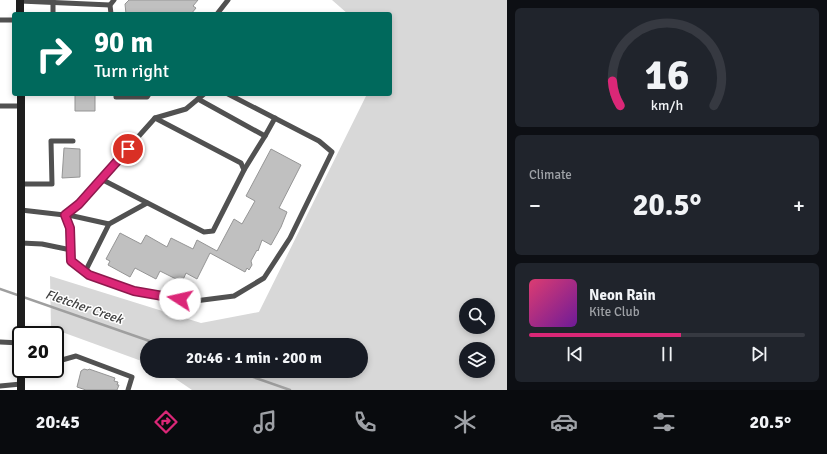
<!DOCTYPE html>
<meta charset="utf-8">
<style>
body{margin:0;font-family:Signika,sans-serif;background:#20242c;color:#f1f3f6;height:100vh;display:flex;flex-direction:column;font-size:15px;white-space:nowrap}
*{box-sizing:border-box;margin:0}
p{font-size:13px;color:#9ea1a6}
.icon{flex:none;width:22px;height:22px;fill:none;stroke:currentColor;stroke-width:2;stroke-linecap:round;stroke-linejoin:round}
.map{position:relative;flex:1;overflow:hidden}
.sheet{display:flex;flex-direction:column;gap:8px;padding:8px;background:#0d0f14;width:320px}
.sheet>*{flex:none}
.banner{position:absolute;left:12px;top:12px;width:380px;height:84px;border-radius:4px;box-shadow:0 2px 6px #0003;background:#00695c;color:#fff;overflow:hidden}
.controls{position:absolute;left:459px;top:298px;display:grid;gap:8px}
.controls a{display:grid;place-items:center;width:36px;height:36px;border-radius:50%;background:#171b24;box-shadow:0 2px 6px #0003;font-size:20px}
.speed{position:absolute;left:12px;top:326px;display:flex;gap:8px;font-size:20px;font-weight:700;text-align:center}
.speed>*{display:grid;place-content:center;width:52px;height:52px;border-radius:50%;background:#171b24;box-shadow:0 2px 6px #0003;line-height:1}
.speed .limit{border:2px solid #111;border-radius:6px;background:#fff;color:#111}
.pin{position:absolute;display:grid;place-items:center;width:34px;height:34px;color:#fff;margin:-17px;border:2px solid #fff;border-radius:50%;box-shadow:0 1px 4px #0007}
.me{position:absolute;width:44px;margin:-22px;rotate:280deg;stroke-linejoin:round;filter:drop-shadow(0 0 3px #0008)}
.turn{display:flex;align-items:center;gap:14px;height:84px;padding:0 16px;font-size:18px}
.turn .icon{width:52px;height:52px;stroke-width:2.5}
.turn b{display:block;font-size:28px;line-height:34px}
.big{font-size:30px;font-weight:700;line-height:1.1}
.sheet .tile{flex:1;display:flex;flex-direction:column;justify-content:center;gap:6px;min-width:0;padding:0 14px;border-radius:6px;background:#20242c}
.sheet .dial{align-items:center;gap:0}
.dial svg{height:104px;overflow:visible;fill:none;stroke:#363941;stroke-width:7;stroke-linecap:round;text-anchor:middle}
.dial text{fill:#f1f3f6;stroke:none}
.song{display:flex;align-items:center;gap:12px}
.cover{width:48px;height:48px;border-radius:6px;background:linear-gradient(135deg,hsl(340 70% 55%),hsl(280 70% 35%))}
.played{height:4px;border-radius:2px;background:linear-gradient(90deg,#db2777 55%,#363941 55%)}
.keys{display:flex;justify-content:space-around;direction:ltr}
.heat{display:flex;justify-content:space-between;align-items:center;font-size:22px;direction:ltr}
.trip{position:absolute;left:140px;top:338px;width:228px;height:40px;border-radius:20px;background:#171b24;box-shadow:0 2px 6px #0003;font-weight:700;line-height:40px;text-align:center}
.dock{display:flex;height:64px;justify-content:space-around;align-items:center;background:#090b0e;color:#9ea1a6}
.dock .icon{width:28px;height:28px}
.dock .active{color:#db2777}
.dock b{font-size:18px;color:#f1f3f6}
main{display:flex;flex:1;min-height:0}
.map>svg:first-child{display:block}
</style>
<main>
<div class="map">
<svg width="507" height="390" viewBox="0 0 507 390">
<rect width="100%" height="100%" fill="#fff"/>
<!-- green -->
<path fill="#d8d8d8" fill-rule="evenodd" d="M332,0H507V390H192L164,371H361V345H147V363L51,328L50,276L201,323L259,312L367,94H390V14H348ZM466,305H488V327H466ZM466,349H488V371H466Z"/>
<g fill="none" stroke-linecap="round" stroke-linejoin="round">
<!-- stream -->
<g stroke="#9f9f9f" stroke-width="2.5">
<path d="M0,289L161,345"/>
<path d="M236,371L290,390"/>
</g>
</g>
<!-- building -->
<g fill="#c0c0c0" stroke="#959595">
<path d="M129,0H198L193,6L196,8L191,14H126L125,4Z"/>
<path d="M95,94V111H75V95Z"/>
<path d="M64,148L80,149V177L62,178Z"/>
<path d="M271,149L301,165L279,208L287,212L281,227L271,245L262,240L258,251L257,250L251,261L252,265L249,270L247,268L245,272L210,253L197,279L186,273L182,282L160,271L156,279L135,268L130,277L108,265L110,261L106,259L120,233L141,244L146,235L167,247L171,238L193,249L197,240L217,251L234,219L242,224L255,201L246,196Z"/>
<path d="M84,369L88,370L89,369L115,378L114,381L118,382L117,385H119L117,390H86L77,387L81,371Z"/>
</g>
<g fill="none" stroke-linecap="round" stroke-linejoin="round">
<!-- lane -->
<g stroke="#515151" stroke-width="5">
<path d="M20,1L110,5"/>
<path d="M53,14V0"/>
<path d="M111,14L110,5L114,0"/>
<path d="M217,14L228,0"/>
<path d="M0,20H14"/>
<path d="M116,94V97H147L149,94"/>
<path d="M204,94L186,109L155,118L79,203L65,215L70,228L71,261L89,275L134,291L195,301L234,296L264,278L290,238L332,152L319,141L228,94"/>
<path d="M198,99L265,136L275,118"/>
<path d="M0,106H21"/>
<path d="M244,170L265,136"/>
<path d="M101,179L204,232L213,231L244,170L241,163L155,118"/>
<path d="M21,184H52L51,141H73"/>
<path d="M21,210L73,216L109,224"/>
<path d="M21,243L42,244L71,250"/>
<path d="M85,272L109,224L147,203"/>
<path d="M0,342L21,343"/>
<path d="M55,362L76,356L132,377L128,390"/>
<path d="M0,386L21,384"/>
</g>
<!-- secondary -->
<g stroke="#1e1e1e" stroke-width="8">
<path d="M20,14V0"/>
<path d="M21,94V335"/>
<path d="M21,390V369"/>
</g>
</g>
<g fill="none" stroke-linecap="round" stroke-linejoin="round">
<!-- route casing -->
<g stroke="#8e194d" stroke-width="10">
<path id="route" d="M128,149L79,204L65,215L70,228L71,261L89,275L134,291L180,299"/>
</g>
<!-- route -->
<use href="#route" stroke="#db2777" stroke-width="7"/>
</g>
<g text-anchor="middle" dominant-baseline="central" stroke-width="3" stroke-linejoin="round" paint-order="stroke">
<!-- water labels -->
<g font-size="13" font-style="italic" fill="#404040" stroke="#fff">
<text transform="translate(84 307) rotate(19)">Fletcher Creek</text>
</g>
</g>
</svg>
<div class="controls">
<a><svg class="icon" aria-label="search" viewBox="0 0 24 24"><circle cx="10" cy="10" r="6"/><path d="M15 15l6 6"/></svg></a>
<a><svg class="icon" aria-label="layers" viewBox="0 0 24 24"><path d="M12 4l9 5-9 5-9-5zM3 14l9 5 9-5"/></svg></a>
</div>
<div class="speed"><div class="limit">20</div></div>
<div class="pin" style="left:128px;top:149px;background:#d93025"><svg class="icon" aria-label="arrive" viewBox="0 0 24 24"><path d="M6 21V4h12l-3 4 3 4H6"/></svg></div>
<svg class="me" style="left:180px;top:299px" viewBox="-20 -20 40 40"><circle r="19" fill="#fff"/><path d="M0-13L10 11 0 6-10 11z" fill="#db2777"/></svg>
<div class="trip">20:46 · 1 min · 200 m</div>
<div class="banner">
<div class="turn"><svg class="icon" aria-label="right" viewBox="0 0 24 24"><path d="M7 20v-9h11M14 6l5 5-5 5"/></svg><div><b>90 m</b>Turn right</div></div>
</div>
</div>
<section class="sheet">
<div class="tile dial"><svg viewBox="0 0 100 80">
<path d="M14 69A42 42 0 1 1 86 69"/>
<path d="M14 69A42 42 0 0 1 8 50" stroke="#db2777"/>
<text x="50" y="56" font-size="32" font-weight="700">16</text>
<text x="50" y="72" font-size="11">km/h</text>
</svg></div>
<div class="tile"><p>Climate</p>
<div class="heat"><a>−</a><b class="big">20.5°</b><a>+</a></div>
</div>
<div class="tile">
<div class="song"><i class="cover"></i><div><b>Neon Rain</b><p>Kite Club</p></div></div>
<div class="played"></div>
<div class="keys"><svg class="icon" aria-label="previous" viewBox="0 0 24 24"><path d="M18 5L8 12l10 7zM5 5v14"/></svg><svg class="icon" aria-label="pause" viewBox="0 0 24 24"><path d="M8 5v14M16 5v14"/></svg><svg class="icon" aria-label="next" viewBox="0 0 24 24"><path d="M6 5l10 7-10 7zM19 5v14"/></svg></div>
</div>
</section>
</main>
<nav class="dock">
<b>20:45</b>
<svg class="icon active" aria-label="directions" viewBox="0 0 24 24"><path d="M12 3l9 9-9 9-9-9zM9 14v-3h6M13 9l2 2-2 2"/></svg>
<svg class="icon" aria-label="music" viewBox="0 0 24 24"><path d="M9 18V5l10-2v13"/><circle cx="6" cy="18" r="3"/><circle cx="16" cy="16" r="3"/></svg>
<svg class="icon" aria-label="phone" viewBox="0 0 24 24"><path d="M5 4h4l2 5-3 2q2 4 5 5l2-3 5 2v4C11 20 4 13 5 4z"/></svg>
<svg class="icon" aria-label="climate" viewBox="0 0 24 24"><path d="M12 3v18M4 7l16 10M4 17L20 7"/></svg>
<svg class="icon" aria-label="car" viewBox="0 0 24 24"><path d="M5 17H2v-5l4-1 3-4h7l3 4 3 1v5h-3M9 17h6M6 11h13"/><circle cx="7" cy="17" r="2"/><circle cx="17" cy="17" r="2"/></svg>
<svg class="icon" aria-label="filters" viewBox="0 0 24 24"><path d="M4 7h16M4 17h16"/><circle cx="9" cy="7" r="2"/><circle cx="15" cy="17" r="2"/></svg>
<b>20.5°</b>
</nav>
